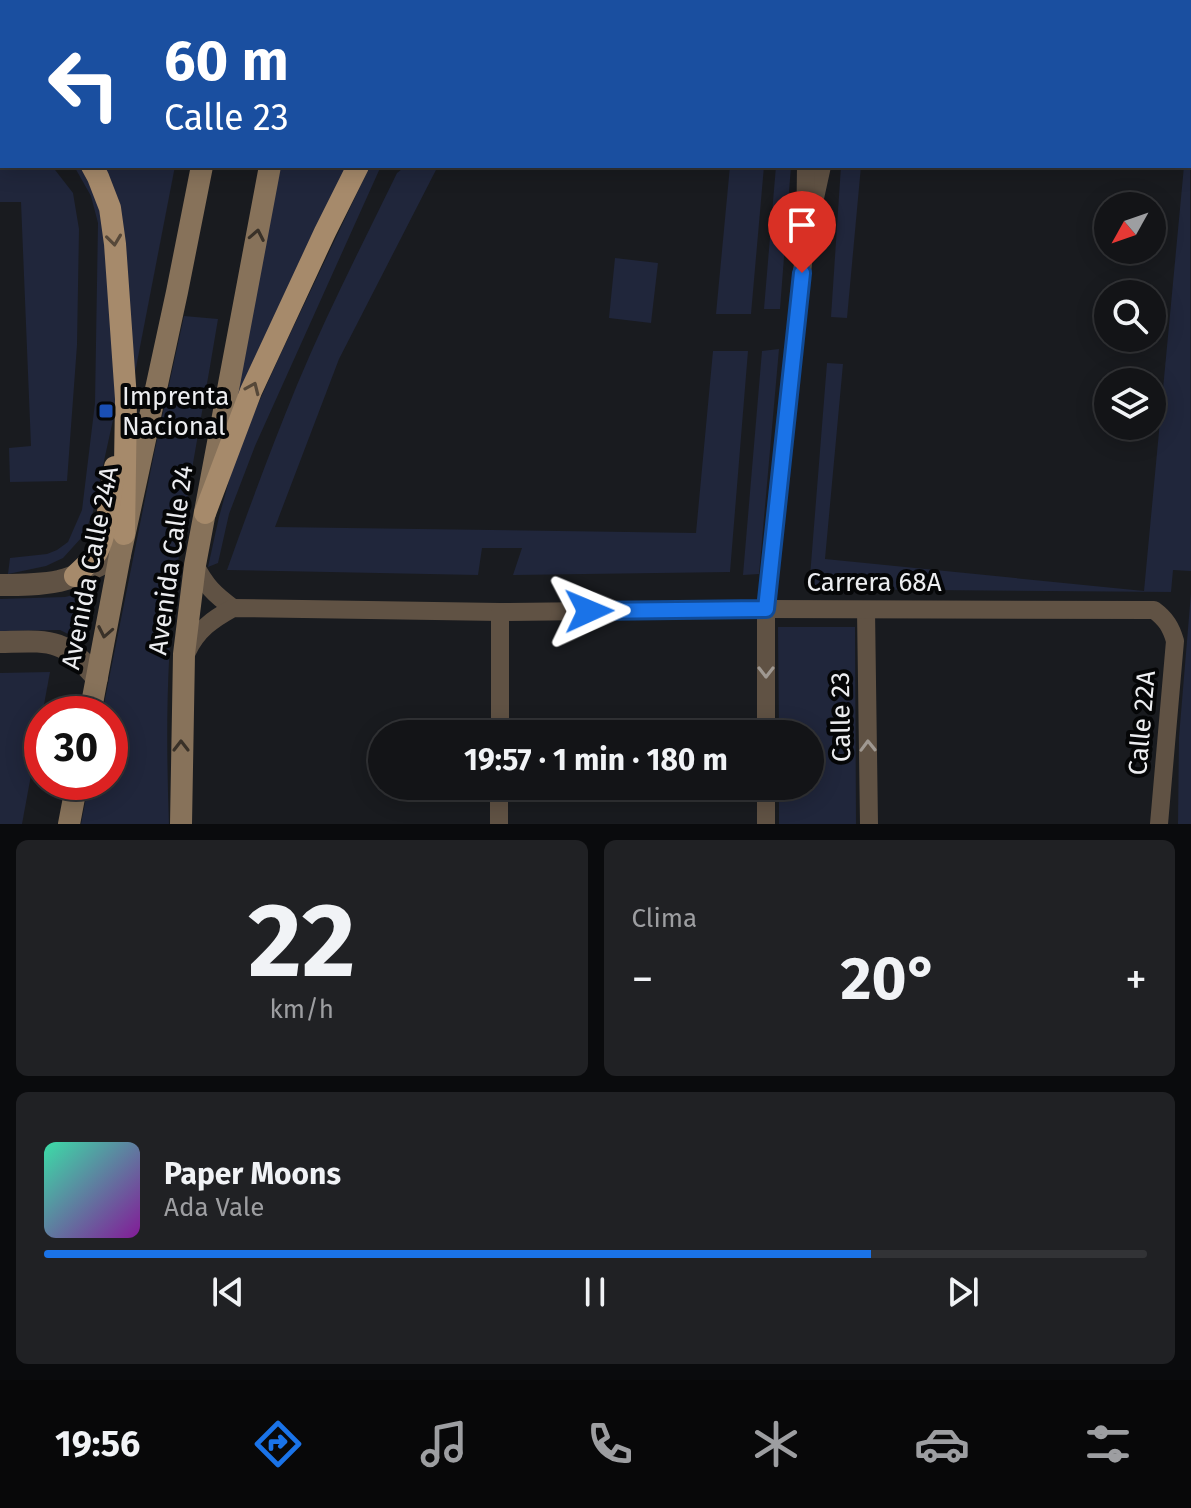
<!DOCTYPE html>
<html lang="es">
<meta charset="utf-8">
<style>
body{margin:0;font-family:"Fira Sans",sans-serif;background:#202124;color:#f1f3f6;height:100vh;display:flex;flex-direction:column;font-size:30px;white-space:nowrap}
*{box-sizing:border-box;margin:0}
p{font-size:26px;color:#9d9ea1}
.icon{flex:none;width:44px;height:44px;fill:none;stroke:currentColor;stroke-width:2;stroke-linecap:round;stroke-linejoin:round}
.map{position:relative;height:824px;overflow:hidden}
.sheet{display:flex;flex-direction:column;gap:16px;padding:16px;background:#0a0b0d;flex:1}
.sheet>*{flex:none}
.top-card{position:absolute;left:0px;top:0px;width:1192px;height:168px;box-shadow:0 4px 20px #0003,0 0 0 2px #323336;background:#1a4fa0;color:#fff;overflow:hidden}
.needle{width:52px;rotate:230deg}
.controls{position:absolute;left:1094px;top:192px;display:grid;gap:16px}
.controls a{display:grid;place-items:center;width:72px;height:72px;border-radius:50%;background:#131417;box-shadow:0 4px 20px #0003,0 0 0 2px #323336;font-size:40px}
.speed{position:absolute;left:24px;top:696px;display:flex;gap:16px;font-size:40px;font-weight:700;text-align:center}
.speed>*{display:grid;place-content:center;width:104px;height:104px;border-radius:50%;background:#131417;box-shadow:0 4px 20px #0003,0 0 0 2px #323336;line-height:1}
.speed .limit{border:12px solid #d22;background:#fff;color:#111}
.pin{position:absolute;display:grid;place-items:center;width:68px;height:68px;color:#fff;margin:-82px -34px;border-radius:50% 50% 50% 0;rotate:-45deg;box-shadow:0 0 8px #0007}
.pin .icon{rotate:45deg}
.me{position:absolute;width:88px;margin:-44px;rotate:89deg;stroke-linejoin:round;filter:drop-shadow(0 0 6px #0008)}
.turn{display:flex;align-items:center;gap:28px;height:168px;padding:0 32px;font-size:36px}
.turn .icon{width:104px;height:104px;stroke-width:2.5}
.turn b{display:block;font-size:56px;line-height:68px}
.big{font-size:60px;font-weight:700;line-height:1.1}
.sheet .card{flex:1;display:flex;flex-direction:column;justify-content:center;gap:12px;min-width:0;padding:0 28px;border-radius:12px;background:#202124}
.sheet .dial{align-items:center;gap:0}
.dial b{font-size:104px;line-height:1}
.song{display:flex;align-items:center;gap:24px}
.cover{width:96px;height:96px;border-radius:12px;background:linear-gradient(135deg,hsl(160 70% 55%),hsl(290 70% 35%))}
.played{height:8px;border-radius:4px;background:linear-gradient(90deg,#1a73e8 75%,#323336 75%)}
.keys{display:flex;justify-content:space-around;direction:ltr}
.heat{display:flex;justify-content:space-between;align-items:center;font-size:44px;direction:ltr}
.sheet .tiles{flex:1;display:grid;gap:16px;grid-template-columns:1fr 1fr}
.card:last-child{grid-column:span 2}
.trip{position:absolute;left:368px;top:720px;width:456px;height:80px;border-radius:40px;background:#131417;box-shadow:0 4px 20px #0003,0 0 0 2px #323336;font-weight:700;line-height:80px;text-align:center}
.menu{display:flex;height:128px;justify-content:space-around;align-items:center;background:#080809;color:#9d9ea1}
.menu .icon{width:56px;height:56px}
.menu .current{color:#1a73e8}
.menu b{font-size:36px;color:#f1f3f6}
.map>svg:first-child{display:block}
</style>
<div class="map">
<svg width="1191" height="824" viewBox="0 0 1191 824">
<rect width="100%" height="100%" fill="#191b1f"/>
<!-- green -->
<g fill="#20263b">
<path d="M1190,80L1191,571L1173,570L1171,592L809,589L827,363L843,364L825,559L1144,591L1184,166H1190Z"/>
<path d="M30,166H52L73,193L79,229L77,345L67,481L10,482L9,448L31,446L21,202H0V169Z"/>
<path d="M74,166H85L107,223L118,397L92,516L82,537L63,558L46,566L8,574L10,558L47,554L57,550L68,542L82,510L95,403L98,223L91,196Z"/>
<path d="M98,166H175L133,383Z"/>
<path d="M280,166H347L233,411Z"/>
<path d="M370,166H381L255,446L229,514L218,563L208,567L219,517L238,448L281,353Z"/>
<path d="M406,166H438L339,359L275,527L696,533L713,351H748L730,572L513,575L522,548H482L478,575L227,570C249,508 272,446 297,385C327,313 363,243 397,173Z"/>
<path d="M730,166H764L751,314H716Z"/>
<path d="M776,166H791L780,309H764Z"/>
<path d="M841,166H861L847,318L831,317Z"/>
<path d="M615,258L658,263L651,323L609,318Z"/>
<path d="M184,316L218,319C204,406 186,492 176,579C166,660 166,742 169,824H81L89,782H110V714H102L155,449Z"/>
<path d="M779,349L759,574L743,575L762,351Z"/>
<path d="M87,592L82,645L72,636L60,630L0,631V599L65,597Z"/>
<path d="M1191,593V824H1178L1179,737Z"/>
<path d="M778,627H855L856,824H779V786H810V734H779Z"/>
<path d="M50,672L22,824H0V673Z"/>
</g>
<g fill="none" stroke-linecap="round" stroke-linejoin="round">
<!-- minor -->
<g stroke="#605244" stroke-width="18">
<path d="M813,207L822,166"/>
<path d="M195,565C206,586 214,594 233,608"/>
<path d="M866,610L869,824"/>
<path d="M187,652C197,630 213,619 233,608L500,612L766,609L1154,610C1166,619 1171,627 1175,641L1159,824"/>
<path d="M500,734V612"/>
<path d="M766,734V609L805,245L806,166"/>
<path d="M766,786V824"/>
<path d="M499,824V786"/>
</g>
<!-- tertiary -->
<g stroke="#605244" stroke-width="22">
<path d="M0,585C20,585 40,585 59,581C80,576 100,565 120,555"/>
<path d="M0,642C50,641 63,637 97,678"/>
</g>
<!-- secondary -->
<g stroke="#87725a" stroke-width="22">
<path d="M233,2L234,0"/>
<path d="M303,2V0"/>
<path d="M90,714L120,555L177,292L202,166"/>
<path d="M69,824L77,782"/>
<path d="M181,824L184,654L195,565L270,166"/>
</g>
<!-- primary -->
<g stroke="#a68a6b" stroke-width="22">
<path d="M1190,50H1191"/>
<path d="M0,67H2"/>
<path d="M0,84L2,85"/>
<path d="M92,166L98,177L110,208L115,244L126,399L124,534"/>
<path d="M205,513L251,391L325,232L358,166"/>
<path d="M75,576C83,568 92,561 97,552C108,531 110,491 115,467"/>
</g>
</g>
<!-- one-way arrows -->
<defs><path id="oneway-chevron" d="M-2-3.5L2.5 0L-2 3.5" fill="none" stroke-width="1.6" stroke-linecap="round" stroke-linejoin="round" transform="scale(2)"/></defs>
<g stroke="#393128">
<use href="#oneway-chevron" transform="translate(257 235) rotate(-79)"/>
<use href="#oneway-chevron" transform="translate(105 632) rotate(101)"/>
<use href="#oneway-chevron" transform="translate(181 746) rotate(-90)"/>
</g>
<g stroke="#564839">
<use href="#oneway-chevron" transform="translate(114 240) rotate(83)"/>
<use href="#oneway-chevron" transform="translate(253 388) rotate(-66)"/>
</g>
<g stroke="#9f9891">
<use href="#oneway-chevron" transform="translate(766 672) rotate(90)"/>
<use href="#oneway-chevron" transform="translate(868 746) rotate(-91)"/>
</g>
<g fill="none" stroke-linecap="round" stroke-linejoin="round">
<!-- route casing -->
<g stroke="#114b97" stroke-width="20">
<path id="route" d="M589,611L766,609L802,273"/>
</g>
<!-- route -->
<use href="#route" stroke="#1a73e8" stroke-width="14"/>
</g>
<!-- markers -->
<rect fill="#1a4fb4" stroke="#050607" stroke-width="3" x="98" y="403" width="16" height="16" rx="4"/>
<g text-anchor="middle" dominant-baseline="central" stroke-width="8" stroke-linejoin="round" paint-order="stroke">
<!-- poi labels -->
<g font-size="26" fill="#ecedf0" stroke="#050607" text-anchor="start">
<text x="122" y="396">Imprenta<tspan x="122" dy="30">Nacional</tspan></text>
</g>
<!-- street labels -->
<g font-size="26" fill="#ecedf0" stroke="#050607">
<text transform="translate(171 560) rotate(-82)">Avenida Calle 24</text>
<text transform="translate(90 568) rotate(-79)">Avenida Calle 24A</text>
<text x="874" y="582">Carrera 68A</text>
<text transform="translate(841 717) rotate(-91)">Calle 23</text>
<text transform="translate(1142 723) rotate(-85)">Calle 22A</text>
</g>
</g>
</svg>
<div class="controls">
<a><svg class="needle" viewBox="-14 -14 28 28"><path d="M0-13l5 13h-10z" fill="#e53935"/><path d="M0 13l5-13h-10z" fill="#9d9ea1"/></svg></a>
<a><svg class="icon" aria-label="search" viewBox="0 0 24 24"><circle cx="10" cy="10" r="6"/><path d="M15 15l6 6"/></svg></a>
<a><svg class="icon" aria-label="layers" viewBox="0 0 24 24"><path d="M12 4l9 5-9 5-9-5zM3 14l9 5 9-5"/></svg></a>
</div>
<div class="speed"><div class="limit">30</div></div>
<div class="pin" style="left:802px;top:273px;background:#d93025"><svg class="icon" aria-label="arrive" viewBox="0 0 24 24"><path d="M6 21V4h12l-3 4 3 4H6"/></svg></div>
<svg class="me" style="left:589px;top:611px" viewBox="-20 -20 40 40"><path d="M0-17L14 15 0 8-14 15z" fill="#1a73e8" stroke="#fff" stroke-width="4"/></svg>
<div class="trip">19:57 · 1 min · 180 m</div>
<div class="top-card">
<div class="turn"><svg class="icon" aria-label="left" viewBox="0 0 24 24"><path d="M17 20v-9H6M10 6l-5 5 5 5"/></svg><div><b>60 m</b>Calle 23</div></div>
</div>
</div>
<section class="sheet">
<div class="tiles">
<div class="card dial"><b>22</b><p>km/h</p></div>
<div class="card"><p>Clima</p>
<div class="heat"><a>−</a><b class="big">20°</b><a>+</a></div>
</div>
<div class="card">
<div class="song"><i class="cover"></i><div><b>Paper Moons</b><p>Ada Vale</p></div></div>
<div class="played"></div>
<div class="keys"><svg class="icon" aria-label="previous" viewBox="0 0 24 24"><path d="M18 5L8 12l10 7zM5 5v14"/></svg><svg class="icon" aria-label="pause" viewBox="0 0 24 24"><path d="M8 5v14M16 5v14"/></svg><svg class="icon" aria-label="next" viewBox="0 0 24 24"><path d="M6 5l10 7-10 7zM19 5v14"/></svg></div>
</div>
</div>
</section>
<nav class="menu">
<b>19:56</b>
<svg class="icon current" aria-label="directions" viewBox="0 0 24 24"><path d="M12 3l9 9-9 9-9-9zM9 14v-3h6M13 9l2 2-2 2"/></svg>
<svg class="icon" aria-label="music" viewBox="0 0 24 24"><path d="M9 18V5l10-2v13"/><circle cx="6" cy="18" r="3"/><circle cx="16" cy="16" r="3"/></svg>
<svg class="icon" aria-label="phone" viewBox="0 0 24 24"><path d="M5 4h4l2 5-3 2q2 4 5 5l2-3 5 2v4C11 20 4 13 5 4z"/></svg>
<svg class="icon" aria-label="climate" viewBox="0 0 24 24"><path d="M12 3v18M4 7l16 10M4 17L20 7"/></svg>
<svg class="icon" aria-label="car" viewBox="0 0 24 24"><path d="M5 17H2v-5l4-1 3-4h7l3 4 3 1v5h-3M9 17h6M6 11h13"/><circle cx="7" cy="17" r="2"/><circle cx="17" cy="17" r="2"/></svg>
<svg class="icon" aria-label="filters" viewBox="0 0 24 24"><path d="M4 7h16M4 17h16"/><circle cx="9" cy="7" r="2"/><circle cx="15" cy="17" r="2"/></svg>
</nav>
